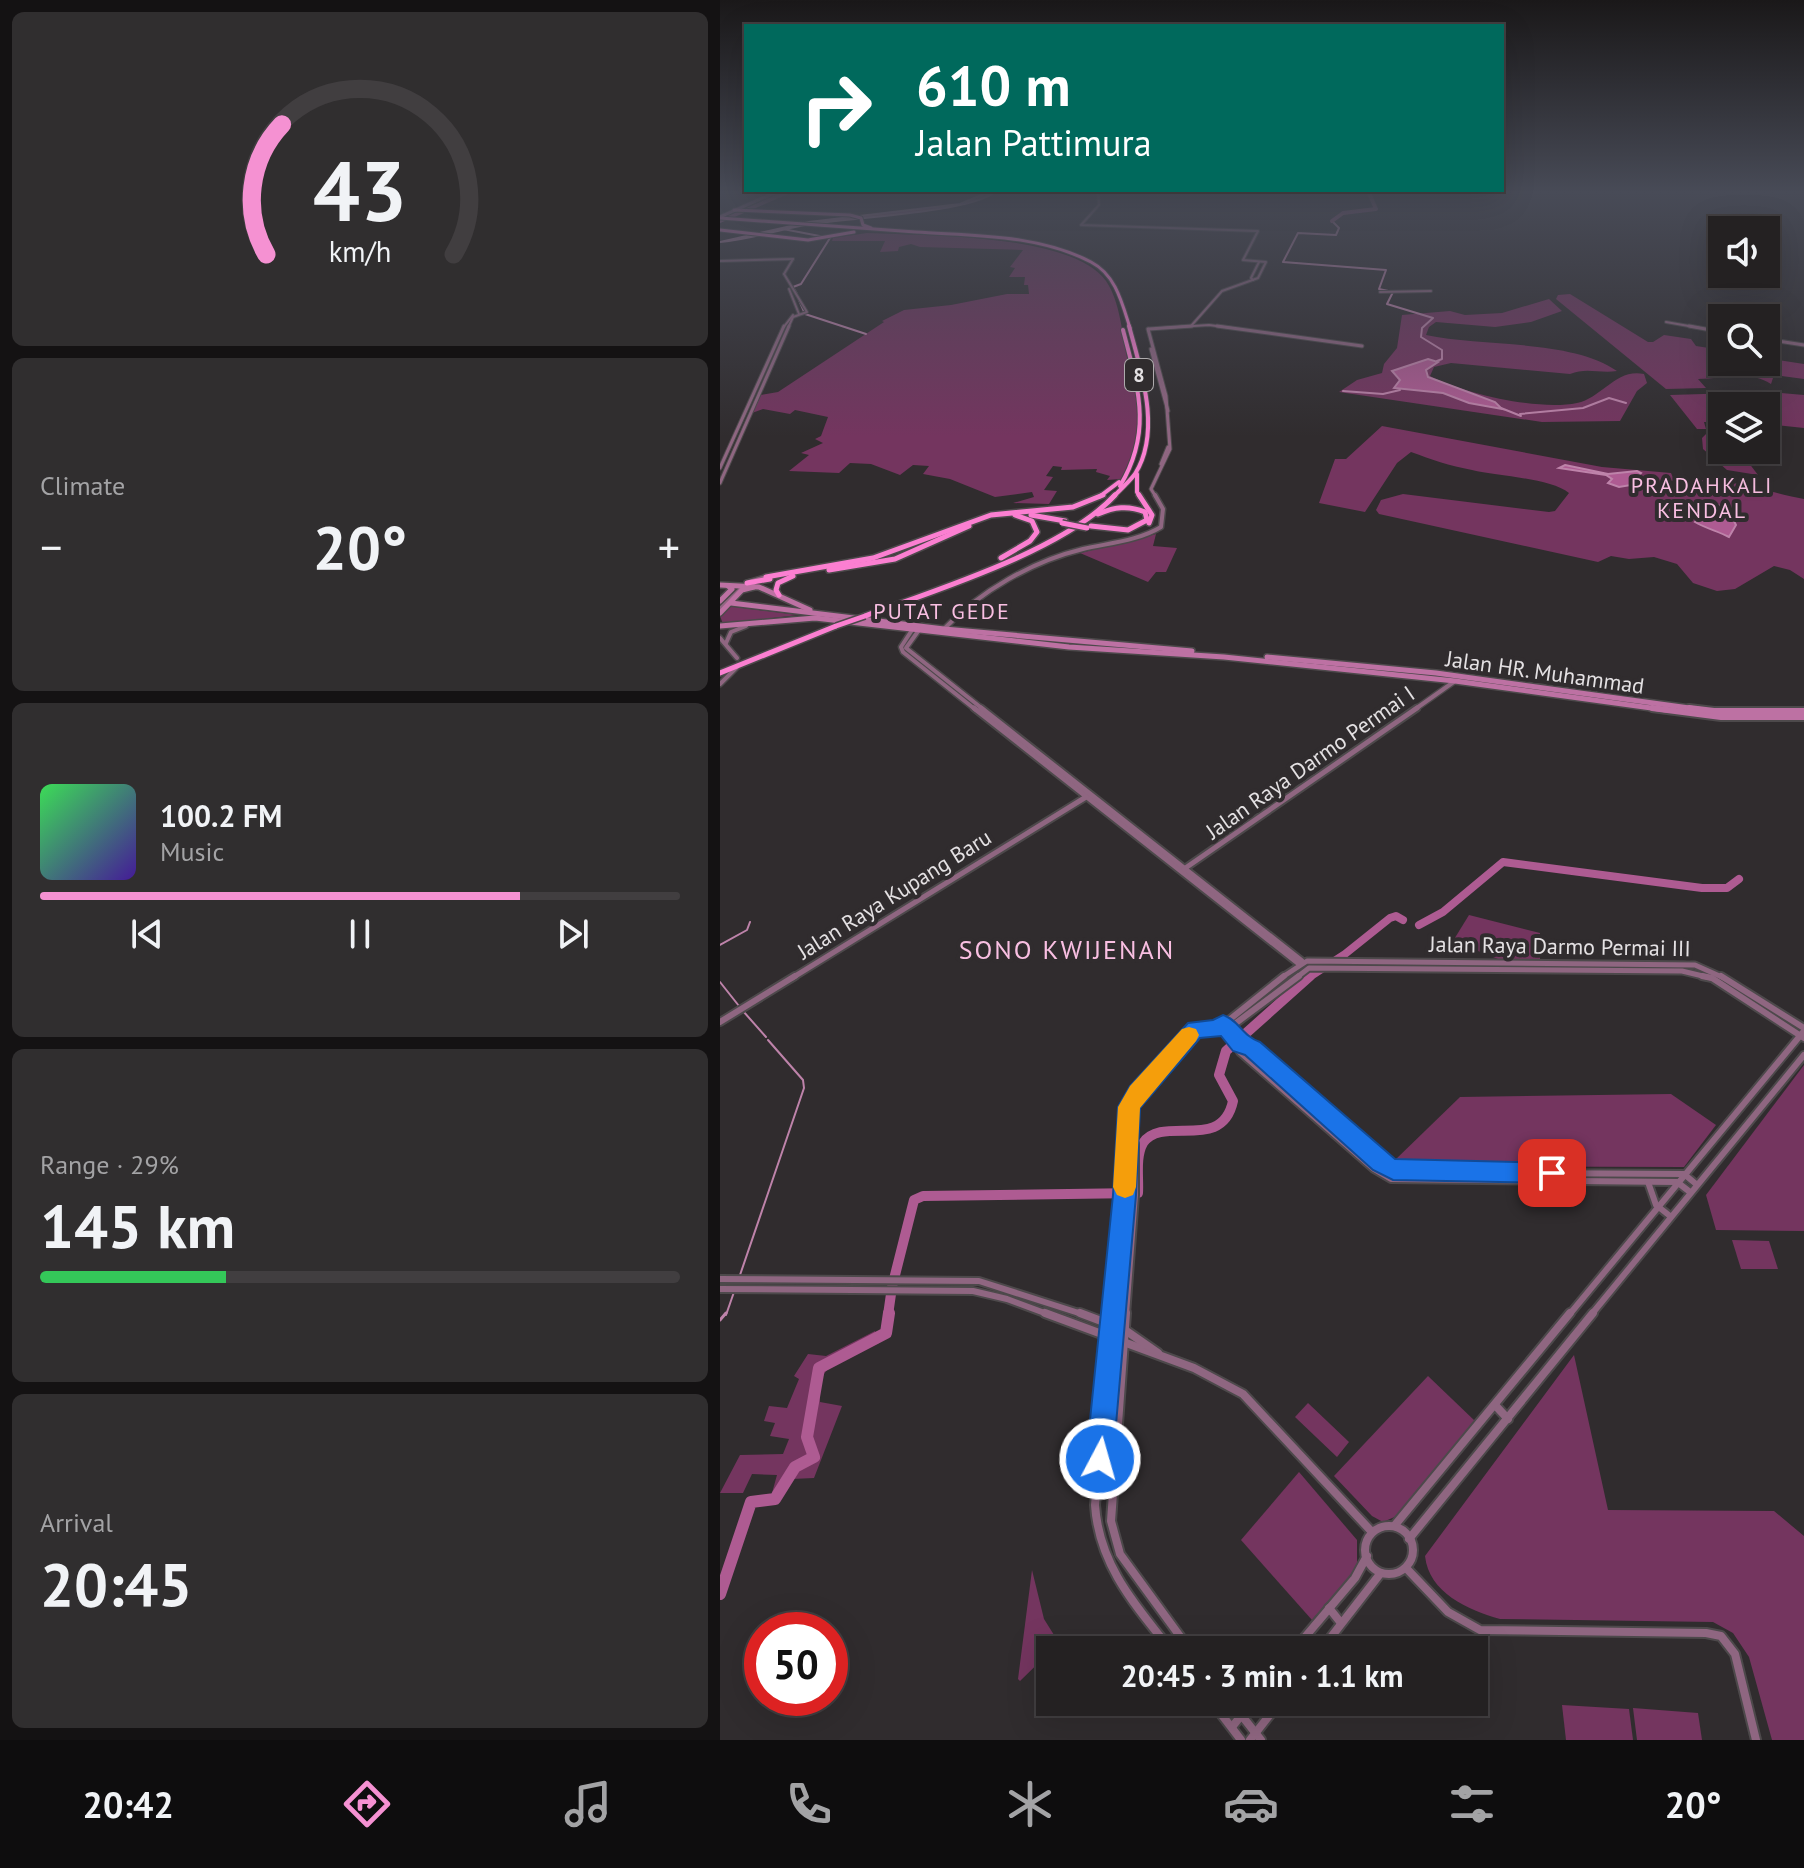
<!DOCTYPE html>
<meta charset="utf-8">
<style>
body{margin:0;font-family:"PT Sans",sans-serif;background:#302e2f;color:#f1f3f6;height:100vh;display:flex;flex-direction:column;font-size:30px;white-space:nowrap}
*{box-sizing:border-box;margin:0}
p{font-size:26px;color:#a3a3a5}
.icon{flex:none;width:44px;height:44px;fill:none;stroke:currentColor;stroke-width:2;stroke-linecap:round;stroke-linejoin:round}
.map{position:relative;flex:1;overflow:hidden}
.sheet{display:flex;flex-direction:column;gap:12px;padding:12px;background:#141213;width:720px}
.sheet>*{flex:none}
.guide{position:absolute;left:24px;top:24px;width:760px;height:168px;border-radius:0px;box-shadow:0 8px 32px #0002,0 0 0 2px #413e40;background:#00695c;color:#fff;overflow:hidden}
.fabs{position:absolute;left:988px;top:216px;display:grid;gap:16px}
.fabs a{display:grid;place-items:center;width:72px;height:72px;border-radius:0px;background:#242122;box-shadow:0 8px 32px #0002,0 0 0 2px #413e40;font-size:40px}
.speed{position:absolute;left:24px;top:1612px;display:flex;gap:16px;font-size:40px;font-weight:700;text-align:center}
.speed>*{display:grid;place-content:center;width:104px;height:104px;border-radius:50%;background:#242122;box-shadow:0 8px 32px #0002,0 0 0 2px #413e40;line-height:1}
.speed .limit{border:12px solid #d22;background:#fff;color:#111}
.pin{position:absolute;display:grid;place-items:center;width:68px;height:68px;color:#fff;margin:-34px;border-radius:16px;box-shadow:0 4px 12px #0006}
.me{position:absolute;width:88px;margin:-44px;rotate:6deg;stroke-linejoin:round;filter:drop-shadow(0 0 6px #0008)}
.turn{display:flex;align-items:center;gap:28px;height:168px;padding:0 40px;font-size:36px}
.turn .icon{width:104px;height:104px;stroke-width:2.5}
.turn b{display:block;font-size:56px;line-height:68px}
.big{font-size:60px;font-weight:700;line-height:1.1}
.sheet .tile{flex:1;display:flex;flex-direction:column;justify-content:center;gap:12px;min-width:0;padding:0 28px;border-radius:12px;background:#302e2f}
.sheet .dial{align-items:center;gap:0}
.dial svg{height:208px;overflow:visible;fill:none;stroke:#413e40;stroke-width:7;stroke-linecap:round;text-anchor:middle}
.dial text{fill:#f1f3f6;stroke:none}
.song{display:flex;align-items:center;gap:24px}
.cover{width:96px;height:96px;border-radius:12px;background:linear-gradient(135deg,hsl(130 70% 55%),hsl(260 70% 35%))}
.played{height:8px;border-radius:4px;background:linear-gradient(90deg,#f591d2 75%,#413e40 75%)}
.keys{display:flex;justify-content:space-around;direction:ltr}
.heat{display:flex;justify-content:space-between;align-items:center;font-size:44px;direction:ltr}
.charge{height:12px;border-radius:6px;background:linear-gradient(90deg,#34c759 29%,#413e40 0)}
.trip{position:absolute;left:316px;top:1636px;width:452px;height:80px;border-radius:0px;background:#242122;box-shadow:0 8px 32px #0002,0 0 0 2px #413e40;font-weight:700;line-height:80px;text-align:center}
.dock{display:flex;height:128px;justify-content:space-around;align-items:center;background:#0e0d0e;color:#a3a3a5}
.dock .icon{width:56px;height:56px}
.dock .active{color:#f591d2}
.dock b{font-size:36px;color:#f1f3f6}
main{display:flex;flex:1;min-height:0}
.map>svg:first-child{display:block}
</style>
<main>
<section class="sheet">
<div class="tile dial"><svg viewBox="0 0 100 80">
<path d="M14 69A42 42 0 1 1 86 69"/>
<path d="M14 69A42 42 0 0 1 20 19" stroke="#f591d2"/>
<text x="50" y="56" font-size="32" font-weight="700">43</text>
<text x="50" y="72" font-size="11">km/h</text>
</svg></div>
<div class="tile"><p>Climate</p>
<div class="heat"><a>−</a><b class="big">20°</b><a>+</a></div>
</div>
<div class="tile">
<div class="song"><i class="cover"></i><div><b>100.2 FM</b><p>Music</p></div></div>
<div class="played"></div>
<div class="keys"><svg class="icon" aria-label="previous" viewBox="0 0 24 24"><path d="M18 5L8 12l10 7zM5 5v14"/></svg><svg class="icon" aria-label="pause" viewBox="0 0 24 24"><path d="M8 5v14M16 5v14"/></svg><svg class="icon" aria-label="next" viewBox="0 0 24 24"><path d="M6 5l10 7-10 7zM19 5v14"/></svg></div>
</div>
<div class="tile"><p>Range · 29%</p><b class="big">145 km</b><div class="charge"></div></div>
<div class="tile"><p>Arrival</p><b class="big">20:45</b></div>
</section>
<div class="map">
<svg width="1084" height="1740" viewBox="0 0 1084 1740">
<rect width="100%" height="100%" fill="#302c2e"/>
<!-- green -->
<g fill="#74355f">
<path d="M147,233C203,236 352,233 386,281C400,301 402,333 407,357C419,408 426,430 401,479L387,480L390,476L376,472L377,469L341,470L342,467L333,466L326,476L333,477L324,490L337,491L329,504L293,503L314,497L312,492L275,497L230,479L203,474L209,466L193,465L180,475L151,464L130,463L119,473L69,471L89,455L81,453L103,443L95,439L101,436L108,417L75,410L70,414L43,409L32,413L41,395L58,392L164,322L162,321L184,310L231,305L287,294H309L308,285H304L305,277H289L295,268L290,267L303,250L200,247L191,244L179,247L178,251L160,252L165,241H112L113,238Z"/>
<path d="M850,294L928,342H933L944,335L971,339L976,346L1002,350V362H1046V358L1084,364V379L1054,375L1051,384C1027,369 1002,379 978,379L986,388L946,389L836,299L838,295Z"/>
<path d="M829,299L842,311L811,322L775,327L716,322L709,327L706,335C761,347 852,339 897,371C880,374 867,367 850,374L731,363L714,367L710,376C745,394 819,411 857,403C882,398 896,368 924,374L927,383L917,391L900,421L822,422L619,392L637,380L662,373L664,364L677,348L682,315L730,311L745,315L782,313Z"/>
<path d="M1050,392L1084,395V428L1046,424V406H1002V422H984L986,429H977L950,395Z"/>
<path d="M662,426L882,467L951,473L954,480L939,490L938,495C947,491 956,484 966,482C999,474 1050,493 1084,499V579L1070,570L1054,566L1015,589L997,591L973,583L957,564L934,557L909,559L891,556L878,562L659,514L656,510L661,500L683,494L829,512L835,511L849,493C830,478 777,476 752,470C730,466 710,459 691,452L677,463L645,512L599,503L615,459H626Z"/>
<path d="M987,433L1002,434V450H1019L1038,475L1007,470L983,449L982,438Z"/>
<path d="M436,534L433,546L457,548L446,572H436L428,582L360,553Z"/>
<path d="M8,606L78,615L3,624L0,616Z"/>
<path d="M749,915L820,933V963L783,961L733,941Z"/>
<path d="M1084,1065V1231L996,1230L986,1195Z"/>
<path d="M951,1094L996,1125L964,1167L677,1166L673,1162L740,1097Z"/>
<path d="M1012,1240L1049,1241L1058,1269H1021Z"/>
<path d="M155,1331L159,1343C125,1359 96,1359 100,1402L122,1406L94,1478L72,1479L65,1493H52L57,1475L32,1474L23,1493H0L20,1455L63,1454L69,1439L50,1436L55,1423L44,1421L49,1406L67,1408L79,1379L74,1376L88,1354L106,1356Z"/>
<path d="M854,1355L888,1510L1054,1511L1084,1536V1740H1052L1029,1657L1013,1633L993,1622L780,1619C748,1610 709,1593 705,1556Z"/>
<path d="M708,1376L756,1422L679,1515L663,1522L652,1516L614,1476Z"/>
<path d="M588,1403L629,1442L617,1457L575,1417Z"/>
<path d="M579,1472L637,1540V1569L592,1620L521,1540Z"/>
<path d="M312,1570L324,1619L339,1643L300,1681L298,1679Z"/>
<path d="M842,1705L909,1709L913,1740H846Z"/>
<path d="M913,1708L978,1713L982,1740H917Z"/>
</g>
<!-- water -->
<g fill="#ae5b92" stroke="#be83aa" stroke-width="2">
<path d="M266,193H273C250,212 129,218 91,224C60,229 32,239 0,242L89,222L240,204Z"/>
<path d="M708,359L718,362L706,370L708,377L775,402L782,409L749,403L723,393L674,388L680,380L672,371Z"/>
<path d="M845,465L888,474L917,471L921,473L916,478L917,484L899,487L888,483L892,479L886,475L839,468Z"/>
<path d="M994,503L1009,511L1016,525L1009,537C998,531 987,529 975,522L980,516L978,509Z"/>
</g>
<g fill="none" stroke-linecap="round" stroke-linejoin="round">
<!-- stream-far1 -->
<g stroke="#be83aa" stroke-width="2">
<path d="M612,221L619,228L616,235L578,233L563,262L666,270L659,289L673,292L667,304L713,318L702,328L701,337L722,350V359L717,361"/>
<path d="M63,229L110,238L81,284L73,287L77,294"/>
<path d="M79,300L85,314L146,334"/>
<path d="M623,391L663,394L680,390"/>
<path d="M781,408L801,416"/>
<path d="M800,414L863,408L889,398L906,403"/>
<path d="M0,945L27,930L30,922"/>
<path d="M0,982L19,1006"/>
<path d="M23,1011L46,1037"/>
<path d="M20,1275L84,1088L83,1080L48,1040"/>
<path d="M6,1315L14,1292"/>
</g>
<!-- stream -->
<path stroke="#be83aa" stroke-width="3" d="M0,1320L6,1313"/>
<!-- river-far3 -->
<g stroke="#ae5b92" stroke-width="4">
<path d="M0,221L66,193"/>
<path d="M612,221L623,213L656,209L649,193"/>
</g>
<!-- river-far2 -->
<g stroke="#ae5b92" stroke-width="8">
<path d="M699,925L723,912L783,862L982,888H1007L1019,879"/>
<path d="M588,978L625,954L670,918L676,916L683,920"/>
</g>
<!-- river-far1 -->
<path stroke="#ae5b92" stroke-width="10" d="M168,1315L172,1287L194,1200L203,1196L418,1193C419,1178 415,1157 423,1143C443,1114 502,1153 513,1101L499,1075L506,1051L590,976"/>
<!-- river -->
<path stroke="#ae5b92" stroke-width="12" d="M0,1594L31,1502L55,1499L75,1467L94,1457L87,1437L99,1368L166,1333L169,1313"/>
<!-- secondary-far5 casing -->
<g stroke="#4d494b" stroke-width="4">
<g id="secondary-far5">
<path d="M378,193L379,205L361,225L538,231L523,260L546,262L538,278L502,291L471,326"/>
<path d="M0,261L73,259"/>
<path d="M64,274L73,259"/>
<path d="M64,274L87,312L73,317L68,328"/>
<path d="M533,280L531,278L539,262"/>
<path d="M69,289L79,314"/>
<path d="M660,292L711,291"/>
<path d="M946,322L980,328"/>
<path d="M63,328L73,315"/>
<path d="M442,328L489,325L512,328"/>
</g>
</g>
<!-- secondary-far4 casing -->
<g stroke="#4d494b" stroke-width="5">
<g id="secondary-far4">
<path d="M497,326L642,346"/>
<path d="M969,326L1002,332"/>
<path d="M428,329L446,396L450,449L431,489L436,497"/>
<path d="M429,329L472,326"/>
<path d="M1046,339L1084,345"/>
<path d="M431,349L448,411"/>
<path d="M441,464L448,447"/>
<path d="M0,468L64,326"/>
<path d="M0,483L69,326"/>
</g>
</g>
<!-- secondary-far3 casing -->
<g stroke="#4d494b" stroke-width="7">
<g id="secondary-far3">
<path d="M29,582L46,577"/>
<path d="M0,609L22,588"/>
<path d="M224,629C260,591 313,561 363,549C389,543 418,541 441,527L443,509L435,495"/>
<path d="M192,630L181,647L183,652L256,710"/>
<path d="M199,630L186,648L264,710"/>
<path d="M0,638L17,658"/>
<path d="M6,643L11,632L26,626"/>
<path d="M0,684L17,667"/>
<path d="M694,710L735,681"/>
</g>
</g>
<!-- secondary-far2 casing -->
<g stroke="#4d494b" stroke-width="9">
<g id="secondary-far2">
<path d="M254,708L579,964"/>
<path d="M261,708L582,961"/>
<path d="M464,869L697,708"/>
<path d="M72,978L366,797"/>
<path d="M561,978L587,961L975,965L1004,978"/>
<path d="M576,978L589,968L962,971L991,978"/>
</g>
</g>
<!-- secondary-far1 casing -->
<g stroke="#4d494b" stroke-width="10">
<g id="secondary-far1">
<path d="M982,976L992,978L1084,1038"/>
<path d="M1001,976L1084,1028"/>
<path d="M0,1022L75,976"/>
<path d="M506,1027L521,1045L520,1052L654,1169L671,1179L957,1182L970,1192"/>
<path d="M499,1028L564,976"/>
<path d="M521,1045L532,1048L661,1163L679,1172L964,1174L976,1184"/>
<path d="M928,1182L936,1205L950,1216"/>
<path d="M0,1279L259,1281L365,1315"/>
<path d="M0,1289L253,1291L287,1299L330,1315"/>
<path d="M393,1315L409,1107L424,1084L475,1029H508L579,976"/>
<path d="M406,1315L415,1195V1144L408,1141"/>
<path d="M849,1315L1084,1031"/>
<path d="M871,1315L1084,1055"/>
</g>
</g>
<!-- secondary casing -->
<g stroke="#4d494b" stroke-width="12">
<g id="secondary">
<path d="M325,1313L474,1368L523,1394L652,1532"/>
<path d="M360,1313L405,1330L438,1353"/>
<path d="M393,1313L375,1505C379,1565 415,1605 451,1650"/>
<path d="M406,1313L391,1521L400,1554L470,1650"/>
<path d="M775,1405L788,1419"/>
<path d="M675,1525L850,1313"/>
<circle cx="669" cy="1550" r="24"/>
<path d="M689,1539L873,1313"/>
<path d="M687,1569L728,1612L760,1630L986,1633L1001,1636L1015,1654L1036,1740"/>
<path d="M609,1608L621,1623"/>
<path d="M574,1650L635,1578L647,1556"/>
<path d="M601,1650L660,1574"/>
<path d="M492,1702L521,1740"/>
<path d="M511,1702L541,1740"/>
<path d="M512,1727L532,1702"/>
<path d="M530,1740L560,1702"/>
</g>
</g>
<!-- primary-far2 casing -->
<g stroke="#4d494b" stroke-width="5">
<path id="primary-far2" d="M0,217L54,193"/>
</g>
<!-- primary-far1 casing -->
<g stroke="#4d494b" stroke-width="8">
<g id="primary-far1">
<path d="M0,585L39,587L90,610"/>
<path d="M0,601L12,589L8,586"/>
<path d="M11,603L224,629L472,651"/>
<path d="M0,613L22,590L34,587"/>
<path d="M0,626L95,618L349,647L504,657L735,681L946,710"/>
<path d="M547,657L716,673L984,710"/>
</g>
</g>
<!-- primary casing -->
<g stroke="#4d494b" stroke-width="10">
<g id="primary">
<path d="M932,708L1001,717H1084"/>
<path d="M969,708L994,711H1084"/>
</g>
</g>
<!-- highway-far2 casing -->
<g stroke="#4d494b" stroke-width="5">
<g id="highway-far2">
<path d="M14,210L130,215L141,218L143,225L151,228"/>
<path d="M0,218C65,223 131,227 196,232C253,236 318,234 371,262C396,275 402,303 410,328"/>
<path d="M0,230L88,240L134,232"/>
</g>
</g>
<!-- highway-far1 casing -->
<g stroke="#4d494b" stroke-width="6">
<g id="highway-far1">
<path d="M417,474V492L420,497"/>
<path d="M400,486C433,431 418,388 403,330"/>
<path d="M379,497L399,482"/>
<path d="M393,497C400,490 409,482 415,474C442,431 421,371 409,326"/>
</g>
</g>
<!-- highway casing -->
<g stroke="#4d494b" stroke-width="8">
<g id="highway">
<path d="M419,495L432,515L429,523"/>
<path d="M311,515L345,521"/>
<path d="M371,526L408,530L427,520L425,512C408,505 394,507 378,514"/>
<path d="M281,558L310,541L317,532L312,521L295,515"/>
<path d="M109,570L175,559L249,526"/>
<path d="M46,577L153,558L271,515L353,507L383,495"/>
<path d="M27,583L50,579"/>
<path d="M59,595L56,590L58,583L73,576"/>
<path d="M145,616C216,590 345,550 395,495"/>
<path d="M0,673L116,626"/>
</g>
</g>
<!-- secondary-far5 -->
<use href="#secondary-far5" stroke="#8f6681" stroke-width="2"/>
<!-- secondary-far4 -->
<use href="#secondary-far4" stroke="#8f6681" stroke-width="3"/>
<!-- secondary-far3 -->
<use href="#secondary-far3" stroke="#8f6681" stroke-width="4"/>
<!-- secondary-far2 -->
<use href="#secondary-far2" stroke="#8f6681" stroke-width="5"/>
<!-- secondary-far1 -->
<use href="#secondary-far1" stroke="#8f6681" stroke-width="6"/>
<!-- secondary -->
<use href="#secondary" stroke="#8f6681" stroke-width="8"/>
<!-- primary-far2 -->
<use href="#primary-far2" stroke="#bd71a3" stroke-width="3"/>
<!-- primary-far1 -->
<use href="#primary-far1" stroke="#bd71a3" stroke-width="5"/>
<!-- primary -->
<use href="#primary" stroke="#bd71a3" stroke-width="6"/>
<!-- highway-far2 -->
<use href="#highway-far2" stroke="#fb7fd1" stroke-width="3"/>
<!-- highway-far1 -->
<use href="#highway-far1" stroke="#fb7fd1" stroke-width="4"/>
<!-- highway -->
<use href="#highway" stroke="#fb7fd1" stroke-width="5"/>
<!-- highway-bridge casing -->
<g stroke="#4d494b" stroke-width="8" stroke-linecap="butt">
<g id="highway-bridge">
<path d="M342,523L367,528"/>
<path d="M116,626L145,616"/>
</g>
</g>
<!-- highway-bridge -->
<use href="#highway-bridge" stroke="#fb7fd1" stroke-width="5"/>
</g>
<!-- sky -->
<linearGradient id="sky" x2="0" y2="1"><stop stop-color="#1a1819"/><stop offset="0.44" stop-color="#484b57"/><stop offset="1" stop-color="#484b57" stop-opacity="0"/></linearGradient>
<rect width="1084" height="437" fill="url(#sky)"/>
<!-- route -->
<path fill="#1a73e8" stroke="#114b97" stroke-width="2" d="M503,1015C519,1020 522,1036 540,1042L675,1159L832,1163L840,1166L843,1173L840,1180L832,1183L673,1180L653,1170L525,1055L513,1051L501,1036L480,1038L420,1108L416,1195L393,1459L389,1469L380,1473L370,1469L366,1459L393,1195L398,1107L410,1086L468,1023L493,1020Z"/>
<!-- slow -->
<path fill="#f59e0b" d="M469,1027L476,1029L479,1035L476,1041L420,1108L416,1187L413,1195L405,1198L397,1195L393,1187L398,1107L410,1086L462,1029Z"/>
<g text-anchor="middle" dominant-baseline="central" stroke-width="8" stroke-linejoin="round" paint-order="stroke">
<!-- shield labels -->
<rect fill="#302c2e" stroke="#aeabad" stroke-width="2" x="405" y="359" width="28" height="32" rx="6"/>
<g font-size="20" font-weight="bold" fill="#e4e1e3">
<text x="419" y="375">8</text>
</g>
<!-- far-quarter labels -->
<g font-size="22" letter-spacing="2" fill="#f9bfe2" stroke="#302c2e">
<text x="982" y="485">PRADAHKALI<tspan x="982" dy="25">KENDAL</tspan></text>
<text x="222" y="611">PUTAT GEDE</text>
</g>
<!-- street labels -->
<g font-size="22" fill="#e4e1e3" stroke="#302c2e">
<text transform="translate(825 672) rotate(8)">Jalan HR. Muhammad</text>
<text transform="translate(590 762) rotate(-35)">Jalan Raya Darmo Permai I</text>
<text transform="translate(174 894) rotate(-32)">Jalan Raya Kupang Baru</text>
<text transform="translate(840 946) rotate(1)">Jalan Raya Darmo Permai III</text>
</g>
<!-- quarter labels -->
<g font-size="26" letter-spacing="2" fill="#f9bfe2" stroke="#302c2e">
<text x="347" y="949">SONO KWIJENAN</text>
</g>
</g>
</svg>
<div class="fabs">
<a><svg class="icon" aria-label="sound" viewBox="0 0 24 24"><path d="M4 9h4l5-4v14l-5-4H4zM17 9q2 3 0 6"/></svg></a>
<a><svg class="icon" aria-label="search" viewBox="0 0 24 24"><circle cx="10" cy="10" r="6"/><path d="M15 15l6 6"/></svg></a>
<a><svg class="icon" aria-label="layers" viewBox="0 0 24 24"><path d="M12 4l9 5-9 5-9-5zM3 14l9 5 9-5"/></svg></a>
</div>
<div class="speed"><div class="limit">50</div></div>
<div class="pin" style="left:832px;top:1173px;background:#d93025"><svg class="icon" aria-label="arrive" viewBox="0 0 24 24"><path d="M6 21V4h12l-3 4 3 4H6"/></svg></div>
<svg class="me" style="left:380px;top:1459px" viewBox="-20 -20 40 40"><circle r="17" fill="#1a73e8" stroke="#fff" stroke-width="3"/><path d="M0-11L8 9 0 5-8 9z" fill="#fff"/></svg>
<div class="trip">20:45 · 3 min · 1.1 km</div>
<div class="guide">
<div class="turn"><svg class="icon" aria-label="right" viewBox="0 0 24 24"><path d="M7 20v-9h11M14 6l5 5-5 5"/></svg><div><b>610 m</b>Jalan Pattimura</div></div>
</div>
</div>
</main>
<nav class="dock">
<b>20:42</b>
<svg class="icon active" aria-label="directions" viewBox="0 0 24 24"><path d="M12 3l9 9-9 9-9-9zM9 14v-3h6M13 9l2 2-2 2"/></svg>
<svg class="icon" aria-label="music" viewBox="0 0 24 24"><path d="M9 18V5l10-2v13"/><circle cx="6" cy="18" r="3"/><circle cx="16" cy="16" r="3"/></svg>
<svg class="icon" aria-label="phone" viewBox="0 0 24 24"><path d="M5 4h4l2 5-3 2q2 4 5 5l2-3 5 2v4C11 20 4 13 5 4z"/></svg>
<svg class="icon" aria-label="climate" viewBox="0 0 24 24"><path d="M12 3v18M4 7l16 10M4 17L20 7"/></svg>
<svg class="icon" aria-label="car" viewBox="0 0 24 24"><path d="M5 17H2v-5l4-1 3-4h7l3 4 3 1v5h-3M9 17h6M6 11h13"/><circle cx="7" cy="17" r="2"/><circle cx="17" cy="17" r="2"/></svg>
<svg class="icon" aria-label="filters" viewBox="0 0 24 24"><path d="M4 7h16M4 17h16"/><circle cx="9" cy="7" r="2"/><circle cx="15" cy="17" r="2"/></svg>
<b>20°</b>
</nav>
